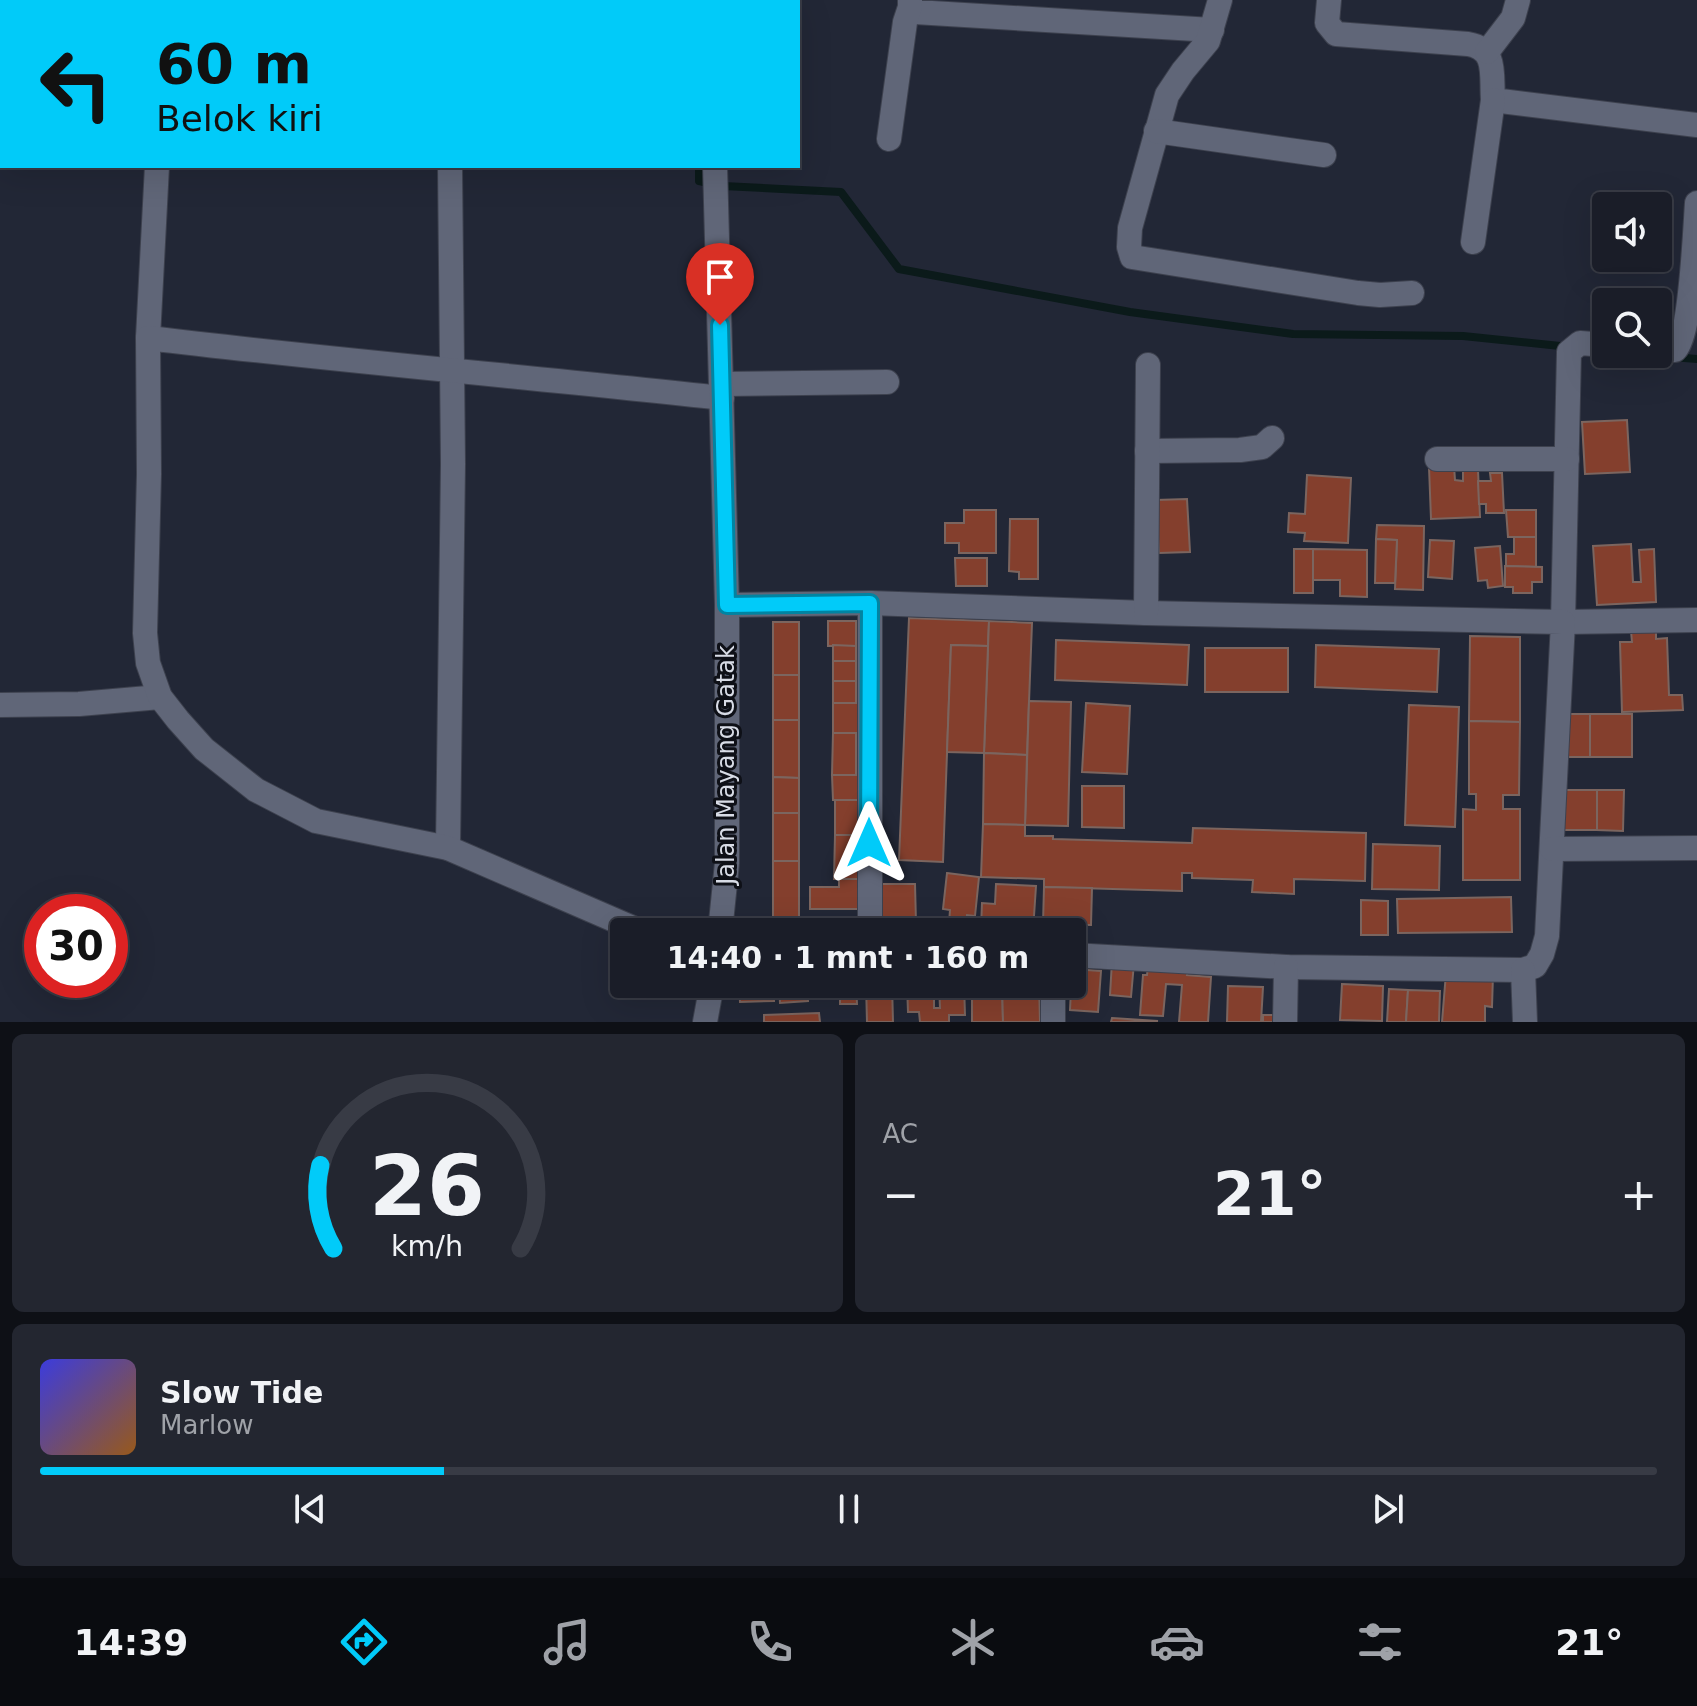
<!DOCTYPE html>
<html lang="id">
<meta charset="utf-8">
<style>
body{margin:0;font-family:"DejaVu Sans",sans-serif;background:#232630;color:#f1f3f6;height:100vh;display:flex;flex-direction:column;font-size:30px;white-space:nowrap}
*{box-sizing:border-box;margin:0}
p{font-size:26px;color:#9fa2a8}
.icon{flex:none;width:44px;height:44px;fill:none;stroke:currentColor;stroke-width:2;stroke-linecap:round;stroke-linejoin:round}
.map{position:relative;height:1022px;overflow:hidden}
.side{display:flex;flex-direction:column;gap:12px;padding:12px;background:#0e1016;flex:1}
.side>*{flex:none}
.top-card{position:absolute;left:0px;top:0px;width:800px;height:168px;box-shadow:0 8px 32px #0002,0 0 0 2px #383b45;background:#01cbf9;color:#111;overflow:hidden}
.tools{position:absolute;left:1592px;top:192px;display:grid;gap:16px}
.tools a{display:grid;place-items:center;width:80px;height:80px;border-radius:8px;background:#1a1d28;box-shadow:0 8px 32px #0002,0 0 0 2px #383b45;font-size:40px}
.speed{position:absolute;left:24px;top:894px;display:flex;gap:16px;font-size:40px;font-weight:700;text-align:center}
.speed>*{display:grid;place-content:center;width:104px;height:104px;border-radius:50%;background:#1a1d28;box-shadow:0 8px 32px #0002,0 0 0 2px #383b45;line-height:1}
.speed .limit{border:12px solid #d22;background:#fff;color:#111}
.pin{position:absolute;display:grid;place-items:center;width:68px;height:68px;color:#fff;margin:-82px -34px;border-radius:50% 50% 50% 0;rotate:-45deg;box-shadow:0 0 8px #0007}
.pin .icon{rotate:45deg}
.me{position:absolute;width:88px;margin:-44px;rotate:0deg;stroke-linejoin:round;filter:drop-shadow(0 0 6px #0008)}
.turn{display:flex;align-items:center;gap:28px;height:168px;padding:0 24px;font-size:36px}
.turn .icon{width:104px;height:104px;stroke-width:2.5}
.turn b{display:block;font-size:56px;line-height:68px}
.big{font-size:60px;font-weight:700;line-height:1.1}
.side .tile{flex:1;display:flex;flex-direction:column;justify-content:center;gap:12px;min-width:0;padding:0 28px;border-radius:12px;background:#232630}
.side .dial{align-items:center;gap:0}
.dial svg{height:208px;overflow:visible;fill:none;stroke:#383b45;stroke-width:7;stroke-linecap:round;text-anchor:middle}
.dial text{fill:#f1f3f6;stroke:none}
.song{display:flex;align-items:center;gap:24px}
.cover{width:96px;height:96px;border-radius:12px;background:linear-gradient(135deg,hsl(240 70% 55%),hsl(30 70% 35%))}
.played{height:8px;border-radius:4px;background:linear-gradient(90deg,#01cbf9 25%,#383b45 25%)}
.keys{display:flex;justify-content:space-around;direction:ltr}
.heat{display:flex;justify-content:space-between;align-items:center;font-size:44px;direction:ltr}
.side .tiles{flex:1;display:grid;gap:12px;grid-template-columns:1fr 1fr}
.tile:last-child{grid-column:span 2}
.trip{position:absolute;left:610px;top:918px;width:476px;height:80px;border-radius:8px;background:#1a1d28;box-shadow:0 8px 32px #0002,0 0 0 2px #383b45;font-weight:700;line-height:80px;text-align:center}
.tabs{display:flex;height:128px;justify-content:space-around;align-items:center;background:#0a0c10;color:#9fa2a8}
.tabs .icon{width:56px;height:56px}
.tabs .current{color:#01cbf9}
.tabs b{font-size:36px;color:#f1f3f6}
.map>svg:first-child{display:block}
</style>
<div class="map">
<svg width="1697" height="1022" viewBox="0 0 1697 1022">
<rect width="100%" height="100%" fill="#222736"/>
<g fill="none" stroke-linecap="round" stroke-linejoin="round">
<!-- stream -->
<g stroke="#0b1a1a" stroke-width="8">
<path d="M698,0V2"/>
<path d="M699,166V181L723,186L841,192L899,269L1130,312L1293,334L1463,336L1570,347"/>
<path d="M1672,357L1697,359"/>
</g>
</g>
<!-- building -->
<g fill="#843f2d" stroke="#7b655f" stroke-width="2">
<path d="M1627,420L1630,472L1585,474L1582,422Z"/>
<path d="M1454,466L1455,480L1463,481V470H1478L1480,517L1431,519L1429,467Z"/>
<path d="M1490,473H1502L1504,513H1486V504H1479L1478,481H1491Z"/>
<path d="M1307,475L1351,478L1348,543L1304,541L1305,533L1288,532L1289,513L1305,514Z"/>
<path d="M1187,499L1190,552L1159,553L1156,500Z"/>
<path d="M964,510H996V553H959V543H945V523H964Z"/>
<path d="M1506,510H1536V537H1508Z"/>
<path d="M1010,519H1038V579H1019V572L1009,571Z"/>
<path d="M1377,525L1424,526L1423,590L1395,589L1397,540L1376,539Z"/>
<path d="M1514,537H1536V567L1506,566V554H1514Z"/>
<path d="M1376,539L1397,540L1395,583H1375Z"/>
<path d="M1430,540L1454,541L1452,579L1428,577Z"/>
<path d="M1631,544L1633,582H1641L1639,550L1654,549L1656,602L1597,605L1593,546Z"/>
<path d="M1500,546L1503,586L1488,588L1487,580L1478,581L1475,548Z"/>
<rect x="1294" y="549" width="19" height="44"/>
<path d="M1313,549L1367,550V597L1340,596V580H1313Z"/>
<path d="M955,558H987V586H956Z"/>
<path d="M1505,566L1542,567V582H1532V593H1513V587H1505Z"/>
<path d="M909,618L989,621L988,646L951,645L943,862L899,860Z"/>
<rect x="828" y="621" width="28" height="25"/>
<path d="M989,621L1032,623L1027,755L984,753Z"/>
<rect x="773" y="622" width="26" height="53"/>
<path d="M1656,630V639L1667,638L1669,695H1682L1683,710L1622,712L1620,642H1632L1631,631Z"/>
<path d="M1470,636L1520,637V722L1469,721Z"/>
<path d="M1056,640L1189,645L1187,685L1055,680Z"/>
<path d="M833,645L856,646V661H833Z"/>
<path d="M951,645L988,646L984,753L947,752Z"/>
<path d="M1316,645L1439,649L1437,692L1315,687Z"/>
<rect x="1205" y="648" width="83" height="44"/>
<rect x="833" y="661" width="23" height="20"/>
<rect x="773" y="675" width="26" height="45"/>
<rect x="833" y="681" width="23" height="22"/>
<path d="M1029,701L1071,702L1068,826L1025,825Z"/>
<rect x="833" y="703" width="31" height="30"/>
<path d="M1086,703L1130,706L1127,774L1082,772Z"/>
<path d="M1409,705L1459,707L1455,827L1405,825Z"/>
<rect x="1568" y="714" width="22" height="43"/>
<rect x="1590" y="714" width="42" height="43"/>
<path d="M773,720H799V778L773,777Z"/>
<path d="M1469,721L1520,722L1519,795H1503V809H1520V880H1463V809L1476,810V794H1469Z"/>
<path d="M833,733H856V775H832Z"/>
<path d="M984,753L1027,755L1025,825L983,824Z"/>
<path d="M832,775H864V801L833,800Z"/>
<path d="M773,777L799,778V813H773Z"/>
<path d="M1082,786H1124V828L1082,827Z"/>
<rect x="1564" y="790" width="33" height="40"/>
<path d="M1597,790H1624L1623,831L1597,830Z"/>
<rect x="835" y="800" width="24" height="35"/>
<rect x="773" y="813" width="26" height="48"/>
<path d="M983,824L1025,825V836H1053V839L1192,843L1193,828L1366,833L1365,881L1294,879V894L1252,892L1253,880L1192,878V873H1182V891L1044,887V879L981,877Z"/>
<path d="M835,835H863V879H834Z"/>
<path d="M1373,844L1440,846L1439,890L1372,889Z"/>
<rect x="773" y="861" width="26" height="59"/>
<path d="M947,873L979,877L975,916L967,915L966,925L949,923L950,910L943,909Z"/>
<path d="M839,879H863V909H810V887H839Z"/>
<path d="M875,884H915L916,923H876Z"/>
<path d="M996,884L1036,886L1033,931L981,928L982,903L995,904Z"/>
<path d="M1044,887L1092,888L1091,925L1043,924Z"/>
<path d="M1511,897L1512,932L1398,933L1397,899Z"/>
<path d="M1361,900L1388,901V935H1361Z"/>
<path d="M1112,961L1134,963L1131,997L1110,995Z"/>
<path d="M1148,966L1188,969L1187,975L1211,977L1208,1022H1179L1182,985L1166,984L1163,1016L1140,1015L1143,975H1147Z"/>
<path d="M1072,969L1101,971L1098,1012L1070,1010Z"/>
<path d="M1446,973L1493,975L1492,1007L1485,1006V1022H1442Z"/>
<path d="M739,984H773L774,1001L740,1002Z"/>
<path d="M779,984H807L808,1001L780,1003Z"/>
<path d="M807,984H836L837,994L808,996Z"/>
<path d="M840,984H856L857,1004H840Z"/>
<path d="M866,984H892L893,1022H867Z"/>
<path d="M907,984H934V1008H940L939,984H964L965,1015H949V1022H920L919,1012H908Z"/>
<path d="M972,984H1002L1003,1022H972Z"/>
<path d="M1002,984H1039L1040,1022H1003Z"/>
<path d="M1342,984L1383,986L1382,1021L1340,1020Z"/>
<path d="M1228,986L1263,987L1261,1022H1227Z"/>
<path d="M1389,989L1408,990L1406,1022H1387Z"/>
<path d="M1408,990L1440,991L1439,1022H1406Z"/>
<path d="M819,1013L820,1022H764V1015Z"/>
<path d="M1263,1015H1281L1280,1022H1263Z"/>
<path d="M1112,1018L1158,1021L1111,1022Z"/>
</g>
<g fill="none" stroke-linecap="round" stroke-linejoin="round">
<!-- street casing -->
<g stroke="#3d414e" stroke-width="26">
<g id="street">
<path d="M12,0L53,2"/>
<path d="M910,0V7L915,12L1212,30"/>
<path d="M1220,0L1208,41L1183,71L1167,95L1130,228L1129,247L1132,257L1358,293L1380,295L1412,293"/>
<path d="M1329,0L1327,23L1336,34L1468,44C1498,49 1491,75 1493,100L1697,125"/>
<path d="M165,2V0"/>
<path d="M451,2V0"/>
<path d="M1487,52L1513,18L1518,0"/>
<path d="M1156,131L1324,155"/>
<path d="M889,139L905,22L910,7"/>
<path d="M1473,242L1493,100"/>
<path d="M148,338L157,166"/>
<path d="M1606,345L1580,343L1569,352L1563,622L1697,620"/>
<path d="M1658,350H1675C1691,336 1695,230 1697,203"/>
<path d="M722,384L887,382"/>
<path d="M1147,451L1240,450L1262,447L1272,438"/>
<path d="M1437,459H1567"/>
<path d="M727,605L870,603L1146,613L1563,622L1547,936L1542,954L1535,966L1523,970L1286,967L1072,955"/>
<path d="M1146,613L1148,365"/>
<path d="M0,705L79,704L160,697"/>
<path d="M448,848L453,464L450,166"/>
<path d="M1552,849L1697,848"/>
<path d="M642,932L448,848L316,821L256,790L204,749L178,720L160,697L148,663L145,633L149,474L148,338C339,361 531,377 722,398"/>
<path d="M870,932V603"/>
<path d="M1523,970L1525,1022"/>
<path d="M1053,1022V984"/>
<path d="M1285,1022L1286,967"/>
</g>
</g>
<!-- secondary casing -->
<g stroke="#3d414e" stroke-width="26">
<g id="secondary">
<path d="M711,0V2"/>
<path d="M715,166L727,605V863L720,932"/>
<path d="M705,1022L712,984"/>
</g>
</g>
<!-- street -->
<use href="#street" stroke="#606678" stroke-width="24"/>
<!-- secondary -->
<use href="#secondary" stroke="#606678" stroke-width="24"/>
</g>
<g fill="none" stroke-linecap="round" stroke-linejoin="round">
<!-- route casing -->
<g stroke="#0184a2" stroke-width="20">
<path id="route" d="M720,325L727,605L870,603L869,843"/>
</g>
<!-- route -->
<use href="#route" stroke="#01cbf9" stroke-width="14"/>
</g>
<g text-anchor="middle" dominant-baseline="central" stroke-width="6" stroke-linejoin="round" paint-order="stroke">
<!-- street labels -->
<g font-size="24" fill="#d8dce6" stroke="#0e1017">
<text transform="translate(726 765) rotate(-90)">Jalan Mayang Gatak</text>
</g>
</g>
</svg>
<div class="tools">
<a><svg class="icon" aria-label="sound" viewBox="0 0 24 24"><path d="M4 9h4l5-4v14l-5-4H4zM17 9q2 3 0 6"/></svg></a>
<a><svg class="icon" aria-label="search" viewBox="0 0 24 24"><circle cx="10" cy="10" r="6"/><path d="M15 15l6 6"/></svg></a>
</div>
<div class="speed"><div class="limit">30</div></div>
<div class="pin" style="left:720px;top:325px;background:#d93025"><svg class="icon" aria-label="arrive" viewBox="0 0 24 24"><path d="M6 21V4h12l-3 4 3 4H6"/></svg></div>
<svg class="me" style="left:869px;top:843px" viewBox="-20 -20 40 40"><path d="M0-17L14 15 0 8-14 15z" fill="#01cbf9" stroke="#fff" stroke-width="4"/></svg>
<div class="trip">14:40 · 1 mnt · 160 m</div>
<div class="top-card">
<div class="turn"><svg class="icon" aria-label="left" viewBox="0 0 24 24"><path d="M17 20v-9H6M10 6l-5 5 5 5"/></svg><div><b>60 m</b>Belok kiri</div></div>
</div>
</div>
<section class="side">
<div class="tiles">
<div class="tile dial"><svg viewBox="0 0 100 80">
<path d="M14 69A42 42 0 1 1 86 69"/>
<path d="M14 69A42 42 0 0 1 9 37" stroke="#01cbf9"/>
<text x="50" y="56" font-size="32" font-weight="700">26</text>
<text x="50" y="72" font-size="11">km/h</text>
</svg></div>
<div class="tile"><p>AC</p>
<div class="heat"><a>−</a><b class="big">21°</b><a>+</a></div>
</div>
<div class="tile">
<div class="song"><i class="cover"></i><div><b>Slow Tide</b><p>Marlow</p></div></div>
<div class="played"></div>
<div class="keys"><svg class="icon" aria-label="previous" viewBox="0 0 24 24"><path d="M18 5L8 12l10 7zM5 5v14"/></svg><svg class="icon" aria-label="pause" viewBox="0 0 24 24"><path d="M8 5v14M16 5v14"/></svg><svg class="icon" aria-label="next" viewBox="0 0 24 24"><path d="M6 5l10 7-10 7zM19 5v14"/></svg></div>
</div>
</div>
</section>
<nav class="tabs">
<b>14:39</b>
<svg class="icon current" aria-label="directions" viewBox="0 0 24 24"><path d="M12 3l9 9-9 9-9-9zM9 14v-3h6M13 9l2 2-2 2"/></svg>
<svg class="icon" aria-label="music" viewBox="0 0 24 24"><path d="M9 18V5l10-2v13"/><circle cx="6" cy="18" r="3"/><circle cx="16" cy="16" r="3"/></svg>
<svg class="icon" aria-label="phone" viewBox="0 0 24 24"><path d="M5 4h4l2 5-3 2q2 4 5 5l2-3 5 2v4C11 20 4 13 5 4z"/></svg>
<svg class="icon" aria-label="climate" viewBox="0 0 24 24"><path d="M12 3v18M4 7l16 10M4 17L20 7"/></svg>
<svg class="icon" aria-label="car" viewBox="0 0 24 24"><path d="M5 17H2v-5l4-1 3-4h7l3 4 3 1v5h-3M9 17h6M6 11h13"/><circle cx="7" cy="17" r="2"/><circle cx="17" cy="17" r="2"/></svg>
<svg class="icon" aria-label="filters" viewBox="0 0 24 24"><path d="M4 7h16M4 17h16"/><circle cx="9" cy="7" r="2"/><circle cx="15" cy="17" r="2"/></svg>
<b>21°</b>
</nav>
